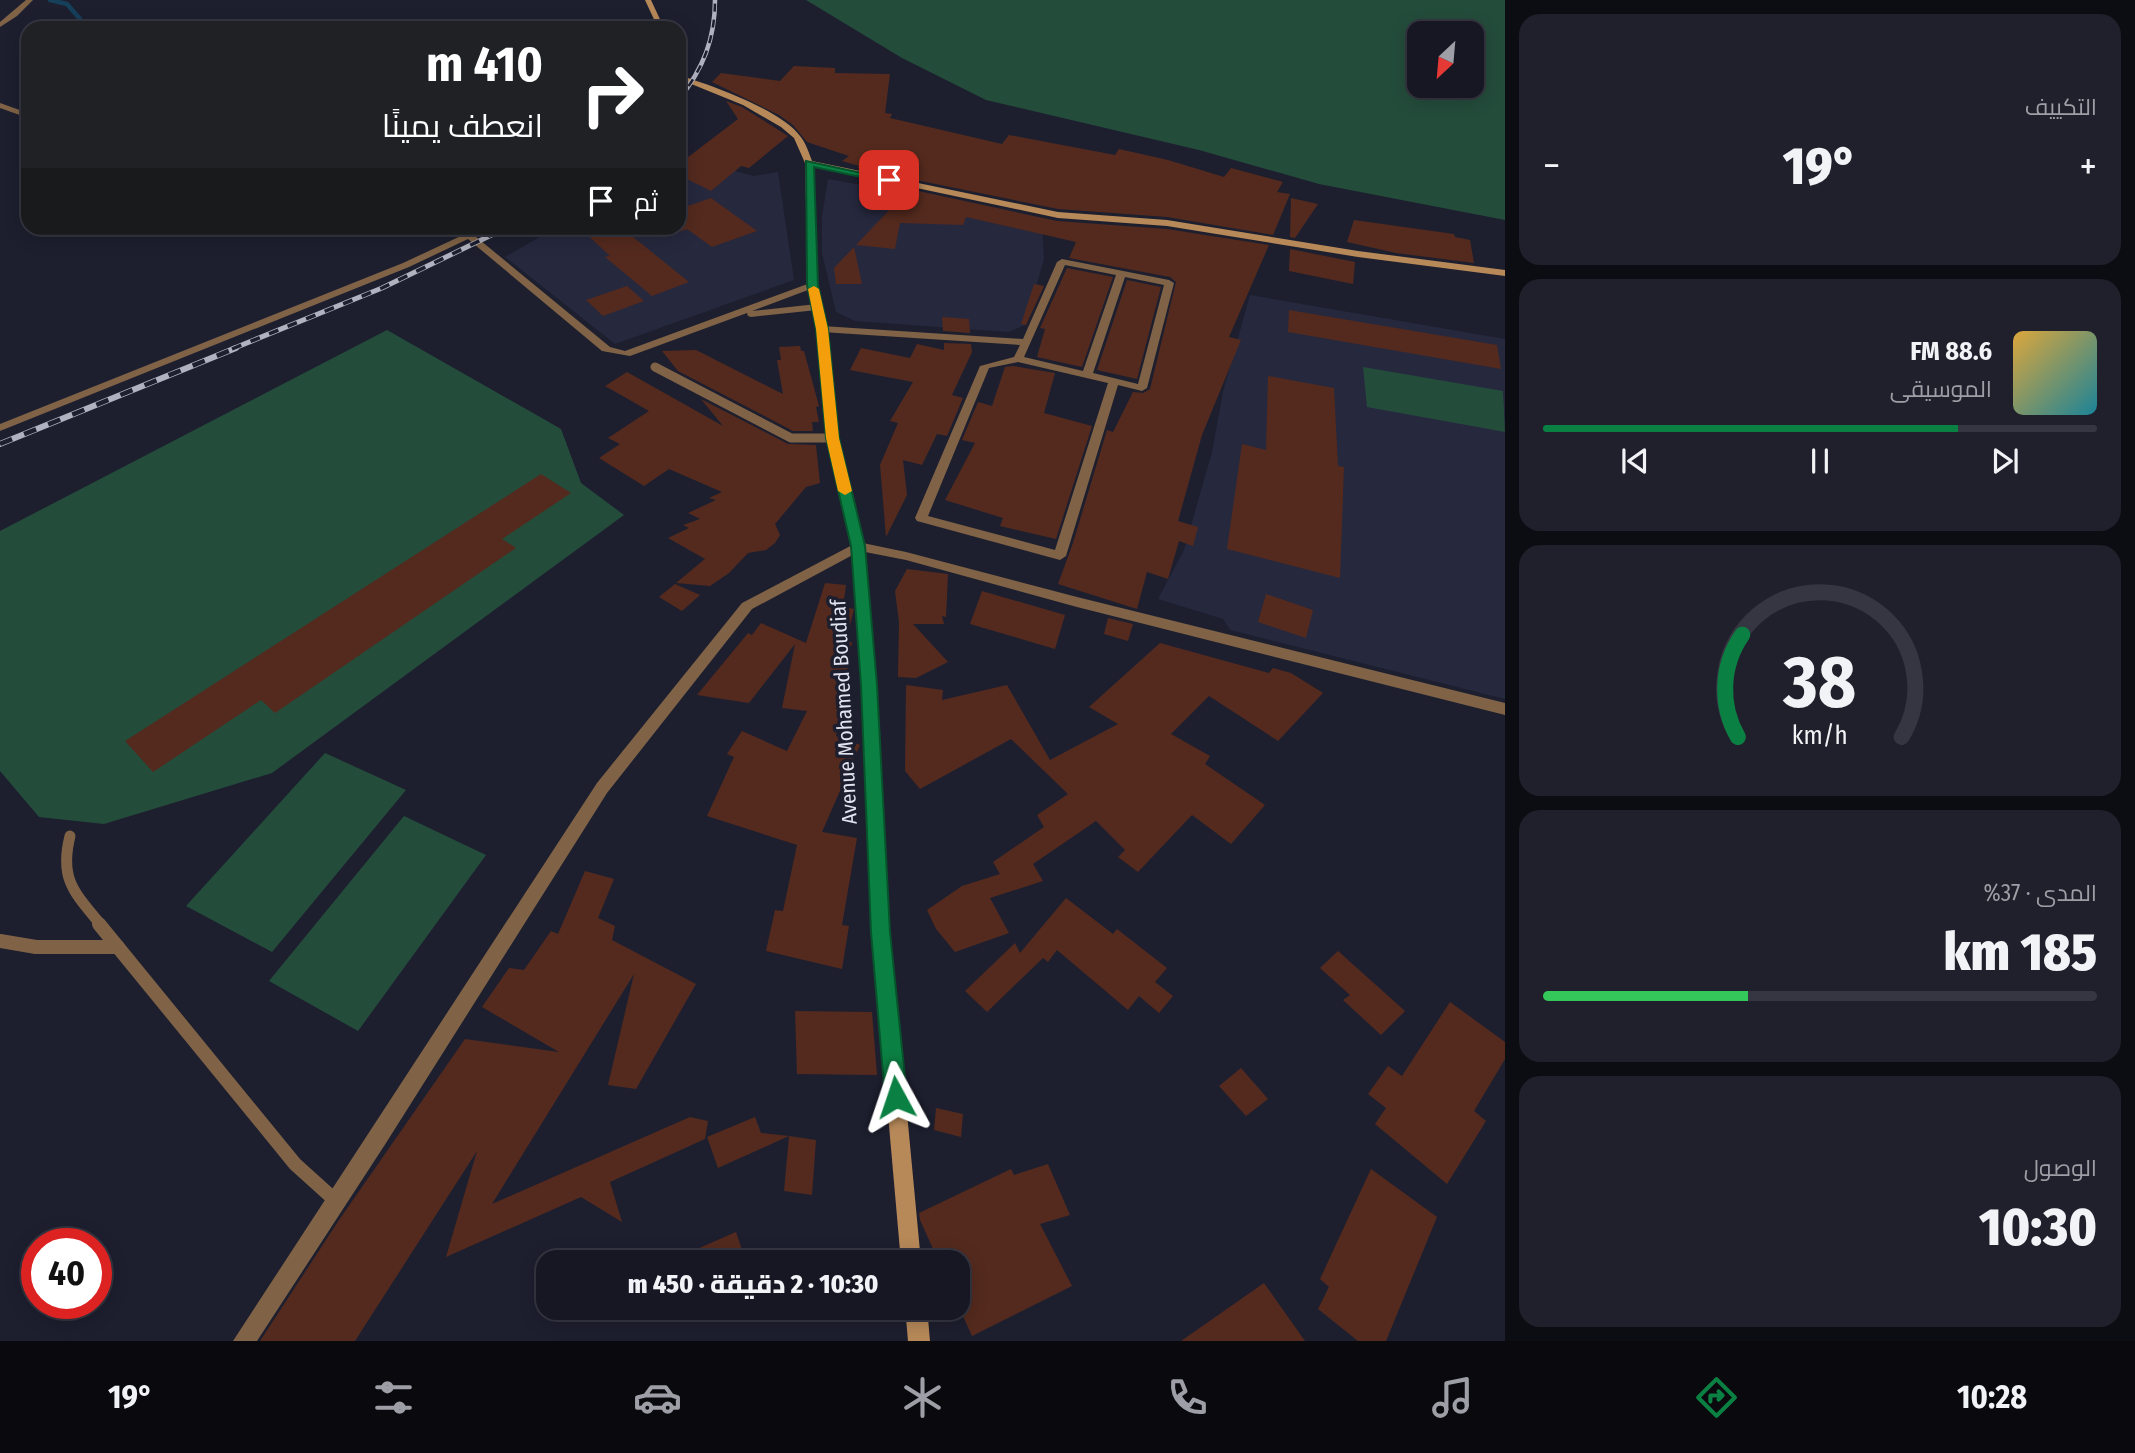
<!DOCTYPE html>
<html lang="ar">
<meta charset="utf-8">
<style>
body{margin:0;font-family:"Fira Sans Condensed",Cairo,sans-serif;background:#1f202b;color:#f1f3f6;direction:rtl;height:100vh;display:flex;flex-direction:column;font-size:26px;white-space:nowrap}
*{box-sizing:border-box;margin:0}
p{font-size:23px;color:#9e9fa6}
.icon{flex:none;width:38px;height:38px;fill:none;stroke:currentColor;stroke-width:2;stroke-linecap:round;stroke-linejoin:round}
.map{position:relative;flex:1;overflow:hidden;direction:ltr}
.side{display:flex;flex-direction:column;gap:14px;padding:14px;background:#0c0d13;width:630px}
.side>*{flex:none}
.hud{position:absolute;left:21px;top:21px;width:665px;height:214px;border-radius:21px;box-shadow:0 4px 18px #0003,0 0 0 2px #353641;direction:rtl;background:#202124;color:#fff;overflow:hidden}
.needle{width:46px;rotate:206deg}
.controls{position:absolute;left:1407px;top:21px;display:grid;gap:14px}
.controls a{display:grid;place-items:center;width:77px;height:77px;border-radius:14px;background:#161723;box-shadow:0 4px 18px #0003,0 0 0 2px #353641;font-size:35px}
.speed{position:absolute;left:21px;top:1228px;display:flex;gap:14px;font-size:35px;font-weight:700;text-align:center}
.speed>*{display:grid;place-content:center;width:91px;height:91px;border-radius:50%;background:#161723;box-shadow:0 4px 18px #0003,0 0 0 2px #353641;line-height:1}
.speed .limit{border:10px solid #d22;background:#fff;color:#111}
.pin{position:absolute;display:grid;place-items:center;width:60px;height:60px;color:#fff;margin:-30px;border-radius:14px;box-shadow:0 4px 10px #0006}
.me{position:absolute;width:77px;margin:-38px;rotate:355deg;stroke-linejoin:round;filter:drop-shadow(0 0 5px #0008)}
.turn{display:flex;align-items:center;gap:24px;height:147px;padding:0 28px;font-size:32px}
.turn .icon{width:91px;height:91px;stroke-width:2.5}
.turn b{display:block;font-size:49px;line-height:60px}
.then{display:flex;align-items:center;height:66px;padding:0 28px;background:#0003;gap:14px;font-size:26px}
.big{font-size:52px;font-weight:800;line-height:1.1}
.side .card{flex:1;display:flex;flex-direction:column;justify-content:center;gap:10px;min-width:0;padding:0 24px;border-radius:21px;background:#1f202b}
.side .dial{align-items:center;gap:0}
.dial svg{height:182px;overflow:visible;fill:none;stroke:#353641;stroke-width:7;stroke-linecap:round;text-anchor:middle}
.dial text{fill:#f1f3f6;stroke:none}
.song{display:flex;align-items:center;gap:21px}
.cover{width:84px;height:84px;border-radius:10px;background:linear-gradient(135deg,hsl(40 70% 55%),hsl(190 70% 35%))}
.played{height:7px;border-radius:4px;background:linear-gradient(90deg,#0b8043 75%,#353641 75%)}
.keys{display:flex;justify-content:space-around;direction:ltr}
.heat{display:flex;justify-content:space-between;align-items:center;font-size:38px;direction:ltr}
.charge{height:10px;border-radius:5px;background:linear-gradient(90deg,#34c759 37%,#353641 0)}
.trip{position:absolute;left:536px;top:1250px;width:434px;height:70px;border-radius:21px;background:#161723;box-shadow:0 4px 18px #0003,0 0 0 2px #353641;font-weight:800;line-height:70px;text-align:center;direction:rtl}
.tabs{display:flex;height:112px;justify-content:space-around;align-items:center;background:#09090e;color:#9e9fa6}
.tabs .icon{width:49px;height:49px}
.tabs .active{color:#0b8043}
.tabs b{font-size:32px;color:#f1f3f6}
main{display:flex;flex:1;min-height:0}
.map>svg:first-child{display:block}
</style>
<main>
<section class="side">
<div class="card"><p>التكييف</p>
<div class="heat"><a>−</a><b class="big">19°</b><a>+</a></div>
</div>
<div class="card">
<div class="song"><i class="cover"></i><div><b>88.6 FM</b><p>الموسيقى</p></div></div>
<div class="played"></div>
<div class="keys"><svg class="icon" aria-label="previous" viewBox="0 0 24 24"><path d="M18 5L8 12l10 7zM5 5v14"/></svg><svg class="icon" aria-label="pause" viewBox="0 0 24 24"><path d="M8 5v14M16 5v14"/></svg><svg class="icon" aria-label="next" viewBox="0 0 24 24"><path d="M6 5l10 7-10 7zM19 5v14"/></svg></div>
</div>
<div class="card dial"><svg viewBox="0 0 100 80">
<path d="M14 69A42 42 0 1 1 86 69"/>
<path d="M14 69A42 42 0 0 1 16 24" stroke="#0b8043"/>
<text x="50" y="56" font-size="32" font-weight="700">38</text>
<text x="50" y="72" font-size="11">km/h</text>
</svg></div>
<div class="card"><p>المدى · 37%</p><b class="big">185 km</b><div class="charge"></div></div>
<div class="card"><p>الوصول</p><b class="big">10:30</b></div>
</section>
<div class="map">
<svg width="1505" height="1341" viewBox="0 0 1505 1341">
<rect width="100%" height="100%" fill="#1d1f2f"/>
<!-- built -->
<g fill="#26283e">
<path d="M679,157L754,176L778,172L794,280L615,344L505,257L555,228H679Z"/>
<path d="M828,179L961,203L1042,225L1044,259L1025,325L1009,332L855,321L836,312L822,253V216Z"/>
<path d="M1250,295L1505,339V699L1230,630L1223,619L1158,599L1184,550L1212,452L1223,392Z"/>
</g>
<!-- green -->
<g fill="#244c3b" fill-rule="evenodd">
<path d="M806,0H1505V220L1319,184L1199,150L986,100L902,58ZM1419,33H1472V86H1419Z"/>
<path d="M387,330L561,429L581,483L624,515L272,773L104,824L39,817L0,771V531Z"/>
<path d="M1363,367L1503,391L1505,432L1367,407Z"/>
<path d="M325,753L406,790L272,952L186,906Z"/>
<path d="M404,816L486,855L358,1031L269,981Z"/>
</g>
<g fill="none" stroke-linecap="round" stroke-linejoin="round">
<!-- stream -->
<path stroke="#163f5a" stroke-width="4.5" d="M50,0L67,4L80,19L72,28"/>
</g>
<!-- building -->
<g fill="#542a1e">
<path d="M794,66L835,68V73L890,74L885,113L892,114L890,118L1002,144L1009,135L1115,155L1119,149L1168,160L1224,177L1231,168L1283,182L1277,192L1290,194L1273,235L1167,217L1058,209L857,168L859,166L842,161L849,156L807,142L793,125L779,115L712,82L721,73L780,81Z"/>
<path d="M726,101L742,107L788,136L749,168L741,166L711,191L679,175V164L738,119Z"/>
<path d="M909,189L1057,221L1167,229L1269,245L1229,337L1241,340L1202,435L1178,521L1198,527L1193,546L1179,541L1168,579L1147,572L1137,609L1058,584L1073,543L1107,430L1113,432L1133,392L1143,393L1150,389L1176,282L1170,277L1069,258L1076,242L966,217L963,225L900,223L895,249L856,245Z"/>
<path d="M711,198L757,231L712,247L687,229L679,232V209Z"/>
<path d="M1291,198L1318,204L1295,238L1290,237Z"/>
<path d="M1354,220L1454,234L1455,237L1470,240L1474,263L1396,253L1347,242Z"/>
<path d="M580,228H622L689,282L652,296L605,257L610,256Z"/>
<path d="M854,247L862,284H836L834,268Z"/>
<path d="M1290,249L1355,262L1353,284L1289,271Z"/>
<path d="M1067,268L1113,277L1082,367L1037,357L1045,329L1040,328Z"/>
<path d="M1127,280L1161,287L1137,379L1097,370Z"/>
<path d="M1034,284L1044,286L1026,325L1021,324Z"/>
<path d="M627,286L644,301L603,316L586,300Z"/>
<path d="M1289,310L1497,345L1501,369L1288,332Z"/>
<path d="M942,317L969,319L970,333L943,331Z"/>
<path d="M944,343L971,344L972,352L952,395L963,398L947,436L937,434L922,465L903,460L907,495L886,537L880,465L898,423L890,421L913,382L850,370L861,348L910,358L917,344L944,350Z"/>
<path d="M800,346L801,351H804L819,406L816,407L819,422H812L813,431H793L678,371L662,351L696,350L783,394L777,360H781L779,347Z"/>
<path d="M1013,366L1055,373L1044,413L1092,426L1056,539L1000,526L1003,518L945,500L975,443L962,440L978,402L992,406L1005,367Z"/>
<path d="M627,372L723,426L701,399L788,444L816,445L820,483L806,487L775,524L780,535L775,543L766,550L748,553L729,573L710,586L676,583L705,559L668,538L689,528L683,525L700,519L688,513L716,500L709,498L722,492L669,469L644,486L599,458L620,444L608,438L649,411L605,386Z"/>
<path d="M1268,376L1334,388L1338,466L1344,467L1340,578L1227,549L1242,444L1266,450Z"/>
<path d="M541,474L571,493L502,539L516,548L275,713L261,700L153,772L125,741Z"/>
<path d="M907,569L948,574L946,617L942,616L944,624H913L948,662L916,678L898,677L899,622L895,591Z"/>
<path d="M825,583L846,585L843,607L854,609L846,641L852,642L836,736L860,745L822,832L857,838L842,925L849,926L842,969L766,951L775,910L783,911L797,845L707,816L734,757L727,754L742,731L787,751L807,711L782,708L795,644L749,703L697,695L748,633L752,635L761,623L806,643Z"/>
<path d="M675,584L700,595L682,611L659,597Z"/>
<path d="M982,591L1065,615L1055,649L970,624Z"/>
<path d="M1266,594L1313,610L1306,638L1258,622Z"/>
<path d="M1108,618L1133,624L1128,641L1104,634Z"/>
<path d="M1160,643L1269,673L1273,668L1291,673L1323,693L1278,741L1209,696L1171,734L1210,756L1205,764L1265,805L1231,844L1192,815L1138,872L1118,857L1125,850L1096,821L1033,864L1043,881L990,898L1009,933L955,952L936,929L927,910L962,886L1000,874L993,862L1044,827L1037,815L1068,794L1011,739L920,789L905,771L906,685L943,690L942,700L1007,685L1050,760L1118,724L1089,707Z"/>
<path d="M585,871L614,879L598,918L615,926L612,940L696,984L636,1089L608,1085L634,974L492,1204L690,1117L708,1121L705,1139L610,1182L622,1222L581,1197L446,1257L477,1151L355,1341H260L339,1220L465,1039L559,1052L482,1007L509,968L524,970L551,931L558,934Z"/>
<path d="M1066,898L1113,934L1117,929L1167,968L1155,982L1173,996L1159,1013L1139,996L1128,1010L1057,950L1048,962L1043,958L987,1012L965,991L1015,943L1020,953Z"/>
<path d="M1338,951L1405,1011L1381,1035L1343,1000L1350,995L1320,968Z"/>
<path d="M1450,1002L1505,1042V1059L1474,1111L1486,1121L1447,1184L1375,1124L1386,1108L1368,1094L1388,1066L1402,1076Z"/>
<path d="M795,1011L872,1012L877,1075L797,1074Z"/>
<path d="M1241,1068L1268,1099L1246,1116L1219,1086Z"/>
<path d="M936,1108L963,1114L961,1137L934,1130Z"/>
<path d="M755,1117L761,1133L789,1136L718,1168L707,1137Z"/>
<path d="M789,1136L816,1140L812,1195L784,1191Z"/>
<path d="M1048,1164L1070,1215L1040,1224L1072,1286L972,1336L957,1303V1262H939L920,1220L919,1213L1011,1169L1014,1175Z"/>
<path d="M1371,1169L1437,1217L1386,1341H1358L1318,1309L1329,1287L1320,1279Z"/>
<path d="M736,1232L746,1262H667Z"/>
<path d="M1264,1283L1305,1341H1181Z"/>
</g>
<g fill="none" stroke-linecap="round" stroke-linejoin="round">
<!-- lane-far2 -->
<path stroke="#806346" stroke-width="9" d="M655,367L791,438H833"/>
<!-- lane-far1 -->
<path stroke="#806346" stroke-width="11" d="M70,836C59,880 75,893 101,925"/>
<!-- lane -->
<g stroke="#806346" stroke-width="14">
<path d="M99,924L295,1164L336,1201"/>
<path d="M0,941L36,947H118"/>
</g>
<!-- street -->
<g fill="#806346" fill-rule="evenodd">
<path d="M26,0H33L17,16L0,27V22Z"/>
<path d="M0,103L28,113V118L0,108Z"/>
<path d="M478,228H488L475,236L610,347L625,351L813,282L816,283V287L752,311L817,304L822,307L817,310L751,317L748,316L747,313L630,356L602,351L468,239L409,267L0,431V424L403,263Z"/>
<path d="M1062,259L1169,280L1174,283L1147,388L1142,391L1118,385L1066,556L1060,560L917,521L915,518L980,366L1014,357L1020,345L822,332L817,329L822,326L1023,339L1057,262ZM1065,265L1116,275L1083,371L1024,357ZM1125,277L1164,285L1138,384L1093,373ZM1018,362L1108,383L1055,550L928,516L989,368Z"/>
<path d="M858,542L906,552L1077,597L1505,703V715L1077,607L906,560L860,551L752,609L607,793L386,1143L257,1341H233L597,783L742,603Z"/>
</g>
<!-- secondary -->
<g fill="#b78959" fill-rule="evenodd">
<path d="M645,0H651L664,28H658Z"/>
<path d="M679,75C710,85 782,110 800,136C806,143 809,153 812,161L1058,212L1167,220L1358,251L1505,270V276L1358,257L1167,226L1058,218L813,166L818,285L827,329L839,438L864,546L876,685L890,932L921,1262H901L872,932L862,685L852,546L827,438L817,329L808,285L805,163L794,138L781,127L743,105L679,79Z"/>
<path d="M905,1307H927L930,1341H908Z"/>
</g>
<!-- rail-far2 casing -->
<g stroke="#b0b2bf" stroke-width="4.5">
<path id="rail-far2" d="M679,99C703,69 715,39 715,0"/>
</g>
<!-- rail-far1 casing -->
<g stroke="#b0b2bf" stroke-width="5">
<path id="rail-far1" d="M232,349L382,288L506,228"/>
</g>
<!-- rail casing -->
<g stroke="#b0b2bf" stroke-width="6">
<path id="rail" d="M0,444L236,348"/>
</g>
<!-- rail-far2 -->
<use href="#rail-far2" stroke="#1d1f2f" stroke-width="2.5" stroke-dasharray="8" stroke-linecap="butt"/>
<!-- rail-far1 -->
<use href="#rail-far1" stroke="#1d1f2f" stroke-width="3.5" stroke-dasharray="10" stroke-linecap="butt"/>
<!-- rail -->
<use href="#rail" stroke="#1d1f2f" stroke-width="4.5" stroke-dasharray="13" stroke-linecap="butt"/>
</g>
<!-- route -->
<path fill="#0b8043" stroke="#07532c" stroke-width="2" d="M806,161L894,180L889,183L814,167L818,285L828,329L839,438L865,546L877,685L890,932L907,1097L904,1104L896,1108L888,1104L885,1097L871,932L861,685L851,546L826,438L816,329L807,285Z"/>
<!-- slow -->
<path fill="#f59e0b" d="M814,286L819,289L828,329L839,438L852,491L845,495L838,491L826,438L816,329L808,289Z"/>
<g text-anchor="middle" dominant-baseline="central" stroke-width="7" stroke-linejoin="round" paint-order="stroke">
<!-- street labels -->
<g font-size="21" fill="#e2e4ef" stroke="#1d1f2f">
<text transform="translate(844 712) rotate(-93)">Avenue Mohamed Boudiaf</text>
</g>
</g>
</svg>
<div class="controls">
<a><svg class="needle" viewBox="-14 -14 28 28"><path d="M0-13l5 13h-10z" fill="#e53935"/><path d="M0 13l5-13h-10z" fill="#9e9fa6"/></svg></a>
</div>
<div class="speed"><div class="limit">40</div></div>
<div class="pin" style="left:889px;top:180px;background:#d93025"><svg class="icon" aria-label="arrive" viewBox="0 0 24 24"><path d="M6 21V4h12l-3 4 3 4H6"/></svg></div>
<svg class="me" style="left:896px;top:1097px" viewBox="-20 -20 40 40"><path d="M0-17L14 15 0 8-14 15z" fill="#0b8043" stroke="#fff" stroke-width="4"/></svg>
<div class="trip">10:30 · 2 دقيقة · 450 m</div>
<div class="hud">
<div class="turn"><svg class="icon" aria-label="right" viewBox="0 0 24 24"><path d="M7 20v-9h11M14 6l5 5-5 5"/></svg><div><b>410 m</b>انعطف يمينًا</div></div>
<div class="then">ثم<svg class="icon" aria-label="arrive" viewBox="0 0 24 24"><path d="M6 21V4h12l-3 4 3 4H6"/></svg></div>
</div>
</div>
</main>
<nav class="tabs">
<b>10:28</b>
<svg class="icon active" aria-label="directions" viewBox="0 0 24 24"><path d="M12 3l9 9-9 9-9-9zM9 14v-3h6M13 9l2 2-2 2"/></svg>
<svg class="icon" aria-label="music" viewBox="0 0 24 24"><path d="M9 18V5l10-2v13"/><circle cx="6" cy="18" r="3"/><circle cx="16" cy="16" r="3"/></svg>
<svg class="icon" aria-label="phone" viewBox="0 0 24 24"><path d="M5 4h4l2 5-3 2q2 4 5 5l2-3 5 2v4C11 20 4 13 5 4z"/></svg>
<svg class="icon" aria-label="climate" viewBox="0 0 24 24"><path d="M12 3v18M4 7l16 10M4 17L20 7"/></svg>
<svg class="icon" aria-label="car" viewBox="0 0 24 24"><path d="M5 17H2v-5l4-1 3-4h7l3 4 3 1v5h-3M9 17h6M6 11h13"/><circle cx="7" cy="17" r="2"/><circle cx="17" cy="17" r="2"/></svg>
<svg class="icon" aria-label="filters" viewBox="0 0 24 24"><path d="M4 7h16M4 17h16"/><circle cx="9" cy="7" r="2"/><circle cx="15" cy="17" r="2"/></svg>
<b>19°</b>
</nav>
